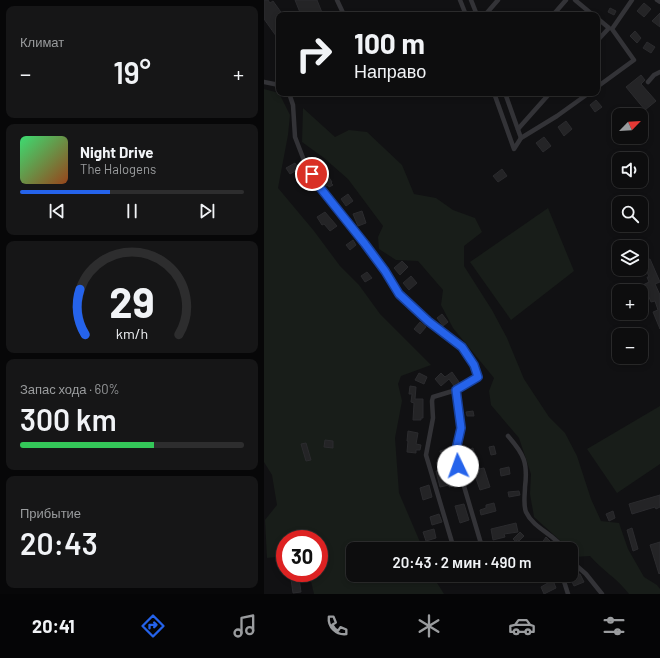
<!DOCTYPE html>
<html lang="ru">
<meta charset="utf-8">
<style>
body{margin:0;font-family:Barlow,sans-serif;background:#161617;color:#f1f3f6;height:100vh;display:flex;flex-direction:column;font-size:15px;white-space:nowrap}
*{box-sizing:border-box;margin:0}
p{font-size:13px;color:#9a9c9e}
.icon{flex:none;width:22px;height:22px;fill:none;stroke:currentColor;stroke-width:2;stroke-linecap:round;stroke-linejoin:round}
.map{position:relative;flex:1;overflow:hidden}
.details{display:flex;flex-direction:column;gap:6px;padding:6px;background:#070708;width:264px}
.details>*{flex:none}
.banner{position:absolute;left:12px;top:12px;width:324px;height:84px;border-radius:8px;box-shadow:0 2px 6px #0003,0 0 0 1px #2d2d2e;background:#0d0d0e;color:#f1f3f6;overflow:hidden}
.needle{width:26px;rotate:65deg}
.tools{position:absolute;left:348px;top:108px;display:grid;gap:8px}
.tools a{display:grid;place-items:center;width:36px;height:36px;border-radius:8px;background:#0d0d0e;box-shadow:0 2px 6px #0003,0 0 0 1px #2d2d2e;font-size:20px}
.speed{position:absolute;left:12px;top:530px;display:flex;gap:8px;font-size:20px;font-weight:700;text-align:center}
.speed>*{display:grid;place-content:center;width:52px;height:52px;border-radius:50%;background:#0d0d0e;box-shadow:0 2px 6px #0003,0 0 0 1px #2d2d2e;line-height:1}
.speed .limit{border:6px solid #d22;background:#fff;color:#111}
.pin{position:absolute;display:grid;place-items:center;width:34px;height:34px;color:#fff;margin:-17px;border:2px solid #fff;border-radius:50%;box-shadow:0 1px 4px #0007}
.me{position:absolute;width:44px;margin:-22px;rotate:357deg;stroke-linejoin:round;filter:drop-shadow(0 0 3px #0008)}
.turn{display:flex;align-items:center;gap:14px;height:84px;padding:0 12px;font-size:18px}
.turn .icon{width:52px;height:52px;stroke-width:2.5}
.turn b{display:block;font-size:28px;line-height:34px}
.big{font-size:30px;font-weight:600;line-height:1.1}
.details .tile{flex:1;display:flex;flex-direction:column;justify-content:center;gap:6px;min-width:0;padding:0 14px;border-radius:8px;background:#161617}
.details .dial{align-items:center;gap:0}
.dial svg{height:104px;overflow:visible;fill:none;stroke:#2d2d2e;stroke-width:7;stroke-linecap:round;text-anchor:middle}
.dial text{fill:#f1f3f6;stroke:none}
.song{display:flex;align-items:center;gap:12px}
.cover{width:48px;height:48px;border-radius:6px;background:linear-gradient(135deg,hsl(140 70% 55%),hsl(20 70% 35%))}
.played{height:4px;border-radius:2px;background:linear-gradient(90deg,#2563eb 40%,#2d2d2e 40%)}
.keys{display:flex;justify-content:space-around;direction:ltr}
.heat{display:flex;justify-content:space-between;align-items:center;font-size:22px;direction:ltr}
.charge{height:6px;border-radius:3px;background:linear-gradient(90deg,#34c759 60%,#2d2d2e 0)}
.trip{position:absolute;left:82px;top:542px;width:232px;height:40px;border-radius:8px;background:#0d0d0e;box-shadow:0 2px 6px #0003,0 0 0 1px #2d2d2e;font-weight:600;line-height:40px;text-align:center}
.tabs{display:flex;height:64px;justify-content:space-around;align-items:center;background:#050506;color:#9a9c9e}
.tabs .icon{width:28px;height:28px}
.tabs .selected{color:#2563eb}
.tabs b{font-size:18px;color:#f1f3f6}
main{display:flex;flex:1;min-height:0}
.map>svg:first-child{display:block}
</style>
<main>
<section class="details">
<div class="tile"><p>Климат</p>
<div class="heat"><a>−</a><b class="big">19°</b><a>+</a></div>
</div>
<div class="tile">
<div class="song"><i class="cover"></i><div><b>Night Drive</b><p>The Halogens</p></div></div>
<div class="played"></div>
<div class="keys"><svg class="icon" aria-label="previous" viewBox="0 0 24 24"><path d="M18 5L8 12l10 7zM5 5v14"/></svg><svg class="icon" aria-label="pause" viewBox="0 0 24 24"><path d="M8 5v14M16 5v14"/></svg><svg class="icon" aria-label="next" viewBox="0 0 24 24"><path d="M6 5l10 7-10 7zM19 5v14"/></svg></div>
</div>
<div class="tile dial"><svg viewBox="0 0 100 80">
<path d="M14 69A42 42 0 1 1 86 69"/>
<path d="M14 69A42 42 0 0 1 10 34" stroke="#2563eb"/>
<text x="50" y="56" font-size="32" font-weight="700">29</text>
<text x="50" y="72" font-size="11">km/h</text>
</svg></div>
<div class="tile"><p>Запас хода · 60%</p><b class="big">300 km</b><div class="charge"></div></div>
<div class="tile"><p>Прибытие</p><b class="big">20:43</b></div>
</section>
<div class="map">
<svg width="396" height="594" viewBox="0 0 396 594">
<rect width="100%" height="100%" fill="#111113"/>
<!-- green -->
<g fill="#181d19">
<path d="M0,89L15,93L26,115L24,135L14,188L50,231L76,266L95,285L116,314L167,365L137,376L134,384L138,401L131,438L135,493L159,549H89V575H168L180,594H50L45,573H55V539H21V556L3,558L1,520L13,505L8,475L0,462Z"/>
<path d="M39,108L71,137L85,130L103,132L138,165L150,194L172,198L189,210L211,218L218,232L200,246V266L228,310L243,338L260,379L285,417L301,433L313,456L327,499L337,521L355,523L364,549L380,577L393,585L396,589V594H365C354,579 338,570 326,556L309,557L307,554V549H304L300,544L270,517L266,494L267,474L255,438L227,405L225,391L230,378L189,328L177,305L179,290L154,261L132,260L115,249L114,237L119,226L84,179L60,158L38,142Z"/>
<path d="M284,208L310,271L247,320L206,262Z"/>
<path d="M396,406V464L353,493L323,449Z"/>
</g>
<!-- building -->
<g fill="#242426" stroke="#2b2b2e">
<path d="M0,0H4L6,3L9,1L19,15H15V40L0,19Z"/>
<path d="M31,0H53L59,15H37Z"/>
<path d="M380,3L387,9L380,17L373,11Z"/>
<path d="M346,8L352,11L350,15L344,12Z"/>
<path d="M396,13V27L388,21Z"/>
<path d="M371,31L377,38L373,43L366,36Z"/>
<path d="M383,42L391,47L387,53L379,48Z"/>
<path d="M377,75L381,80L377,84L392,101L381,110L362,87Z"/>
<path d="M332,100L338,107L331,112L326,105Z"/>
<path d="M302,121L308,129L300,136L294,127Z"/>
<path d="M280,137L287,146L279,152L272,143Z"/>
<path d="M31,163L35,169L26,174L22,168Z"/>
<path d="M238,169L243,176L234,182L229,176Z"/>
<path d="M42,176L44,180L41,182L42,185L38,188L34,182Z"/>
<path d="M64,176L68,182L67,183L69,185L65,187L64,185L62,186L58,180Z"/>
<path d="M84,194L89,201L82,206L77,199Z"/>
<path d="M98,211L102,223L94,226L89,214Z"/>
<path d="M61,212L73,226L66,231L60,224L58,225L53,217Z"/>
<path d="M89,240L92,245L86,250L82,245Z"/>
<path d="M386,259L396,282L391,284L396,295V329L389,312L394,310L391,301L387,302L381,288L378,290L377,286L385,282L383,277H385L380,263L382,262V260Z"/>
<path d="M138,261L144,267L136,275L130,268Z"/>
<path d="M103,272L108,278L101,282L97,276Z"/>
<path d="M147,276L153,283L145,290L139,283Z"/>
<path d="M178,314L184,322L179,326L173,318Z"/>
<path d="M156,322L162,327L156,334L150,329Z"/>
<path d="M188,372L195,382L190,386L185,379L177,386L171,379L177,373L181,377Z"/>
<path d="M155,373L163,377L160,384L151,380Z"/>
<path d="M146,386L152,387L151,399H159V418H157V420H149L150,403L147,402L148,394H145Z"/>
<path d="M209,411L210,416H203L202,412Z"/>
<path d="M144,431L154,433L152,444L157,445L156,450H152V453L143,452L144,441H143Z"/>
<path d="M61,440L69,441V448L60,447Z"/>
<path d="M42,443L47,460L42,461L37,444Z"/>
<path d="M230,446L232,454L227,455L225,447Z"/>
<path d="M186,448L188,456L179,459L176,451Z"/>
<path d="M209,448L215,469L220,468L226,487L216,490L208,467H206L202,451Z"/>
<path d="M245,467L246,474L237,476L236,469Z"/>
<path d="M176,470L178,477L180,476L181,479L193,475L195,484L185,487V485L176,487L172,471Z"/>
<path d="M165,485L168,497L159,500L156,488Z"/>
<path d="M255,491L256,495L245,497L244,492Z"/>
<path d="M396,495V507L392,509L391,507L368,514L365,504Z"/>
<path d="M230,503L232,511L217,515L216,510L222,508V505Z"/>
<path d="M200,504L205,520L196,523L191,506Z"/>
<path d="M349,511L351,518L345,521L342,514Z"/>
<path d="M175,514L178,522L168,525L166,517Z"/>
<path d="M252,523L254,532L240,534L241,537L229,540L227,529Z"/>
<path d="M368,528L374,549L369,551L363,530Z"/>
<path d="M170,529L172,538L162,541L159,532Z"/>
<path d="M256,532L260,536L255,541L254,540L251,541L249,539Z"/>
<path d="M282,537L286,541L285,543L292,549H283L277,544Z"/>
<path d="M396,542V573L395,574L386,545Z"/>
<path d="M316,574L320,582L310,586L308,582L310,581L308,575Z"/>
<path d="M294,577L296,581L290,583L292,588L280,594L277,587Z"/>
<path d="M35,578L37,592L29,593L27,579Z"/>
</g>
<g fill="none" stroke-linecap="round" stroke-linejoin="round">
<!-- minor -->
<g stroke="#333337" stroke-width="4.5">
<path d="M73,0L80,15"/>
<path d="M196,0L202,15"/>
<path d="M207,0L213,15"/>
<path d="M311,0L329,15"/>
<path d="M393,0L396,2"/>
<path d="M221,15L234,0"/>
<path d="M289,15L302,0"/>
<path d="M333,18L345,28L333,41"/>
<path d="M0,82L15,85"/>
<path d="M384,82L390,75L396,72"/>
<path d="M333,87L370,60L348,29L368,0"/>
<path d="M25,93L29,105L31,137L41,163L54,185L101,244L121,271L135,294L164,321L198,347L210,365L214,377L192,390L197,428L192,450L194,466L218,547L255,545L263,549"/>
<path d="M230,93L250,149L257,138L293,116L325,93"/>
<path d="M241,93L257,138"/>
<path d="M254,129L286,93"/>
<path d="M244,436C260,454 264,463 261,487C261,495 259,504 262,512C270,529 290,534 300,549"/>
<path d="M190,549L162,455L169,418L168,401L169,397L192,390"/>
<path d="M211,549L218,547"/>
<path d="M307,561L322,574L338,594"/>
<path d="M298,575L304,594"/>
</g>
</g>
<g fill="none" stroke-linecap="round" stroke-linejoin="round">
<!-- route casing -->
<g stroke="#184099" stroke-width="10">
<path id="route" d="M48,174L54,185L101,244L121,271L135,294L164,321L198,347L210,365L214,377L192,390L197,428L192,450L194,466"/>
</g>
<!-- route -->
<use href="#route" stroke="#2563eb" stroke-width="7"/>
</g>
</svg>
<div class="tools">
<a><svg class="needle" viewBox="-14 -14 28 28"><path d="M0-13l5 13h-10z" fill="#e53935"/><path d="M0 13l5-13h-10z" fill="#9a9c9e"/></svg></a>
<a><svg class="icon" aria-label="sound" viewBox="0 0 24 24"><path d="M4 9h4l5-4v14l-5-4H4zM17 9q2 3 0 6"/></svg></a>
<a><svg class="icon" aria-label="search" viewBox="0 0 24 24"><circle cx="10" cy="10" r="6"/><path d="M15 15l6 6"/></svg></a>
<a><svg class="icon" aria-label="layers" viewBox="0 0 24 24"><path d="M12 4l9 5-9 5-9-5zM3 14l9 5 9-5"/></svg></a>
<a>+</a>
<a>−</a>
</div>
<div class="speed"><div class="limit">30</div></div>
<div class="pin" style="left:48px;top:174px;background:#d93025"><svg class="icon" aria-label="arrive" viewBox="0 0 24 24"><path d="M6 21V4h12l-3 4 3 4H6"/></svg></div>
<svg class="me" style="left:194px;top:466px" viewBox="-20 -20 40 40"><circle r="19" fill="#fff"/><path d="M0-13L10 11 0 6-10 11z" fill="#2563eb"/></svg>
<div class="trip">20:43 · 2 мин · 490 m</div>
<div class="banner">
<div class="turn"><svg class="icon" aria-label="right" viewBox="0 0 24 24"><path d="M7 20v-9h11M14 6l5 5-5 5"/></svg><div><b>100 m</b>Направо</div></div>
</div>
</div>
</main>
<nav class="tabs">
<b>20:41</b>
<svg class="icon selected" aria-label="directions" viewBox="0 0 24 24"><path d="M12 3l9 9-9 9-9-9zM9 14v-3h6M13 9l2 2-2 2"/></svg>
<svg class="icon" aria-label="music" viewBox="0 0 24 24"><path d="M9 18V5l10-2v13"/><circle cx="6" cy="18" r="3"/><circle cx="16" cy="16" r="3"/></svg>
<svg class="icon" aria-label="phone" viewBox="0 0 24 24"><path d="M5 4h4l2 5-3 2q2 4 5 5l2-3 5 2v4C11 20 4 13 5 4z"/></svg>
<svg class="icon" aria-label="climate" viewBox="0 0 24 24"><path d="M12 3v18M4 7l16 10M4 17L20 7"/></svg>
<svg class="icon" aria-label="car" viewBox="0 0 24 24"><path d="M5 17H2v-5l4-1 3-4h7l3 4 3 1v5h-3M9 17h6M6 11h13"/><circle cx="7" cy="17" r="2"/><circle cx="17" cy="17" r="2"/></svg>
<svg class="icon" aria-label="filters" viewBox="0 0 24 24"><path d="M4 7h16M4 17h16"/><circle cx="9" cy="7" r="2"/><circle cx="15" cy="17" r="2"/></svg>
</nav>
